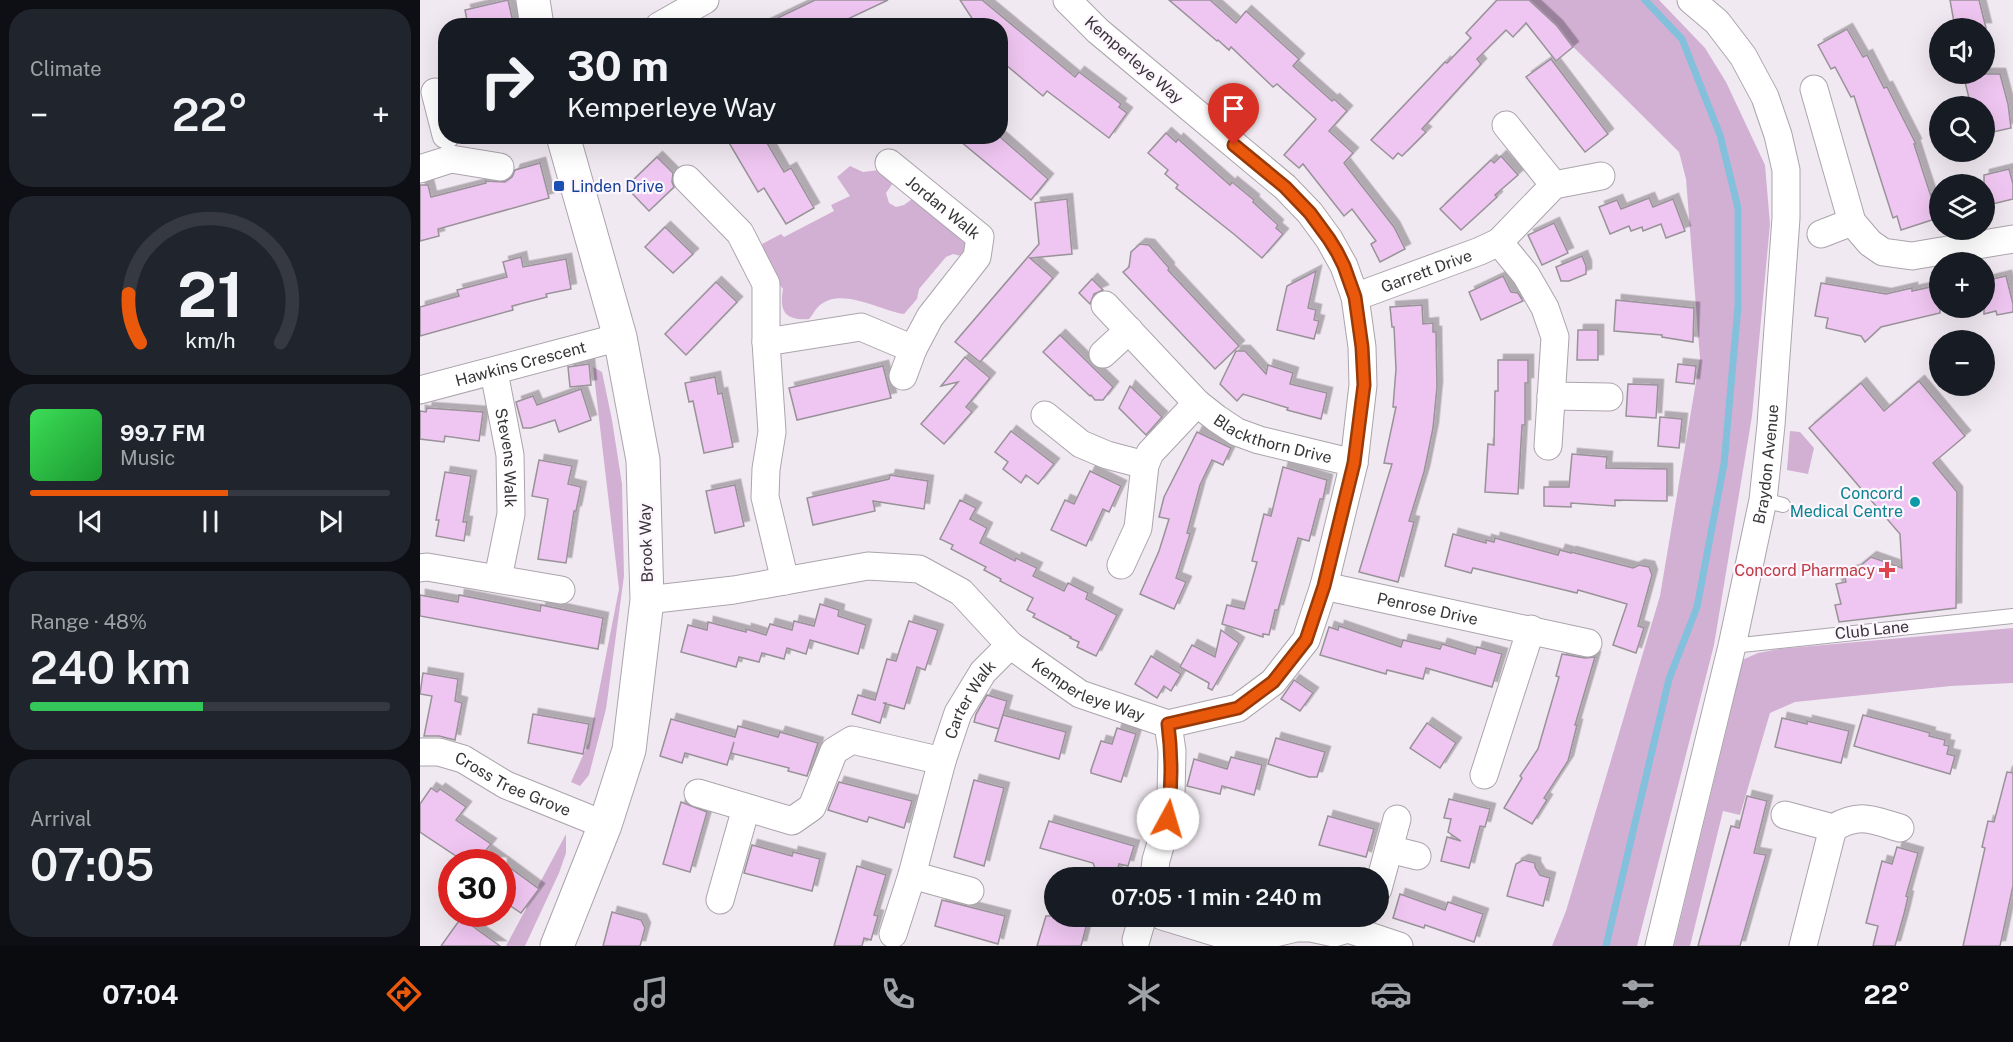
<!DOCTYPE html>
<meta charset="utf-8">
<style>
body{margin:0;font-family:"Public Sans",sans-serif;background:#20242c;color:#f1f3f6;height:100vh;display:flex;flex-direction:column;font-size:22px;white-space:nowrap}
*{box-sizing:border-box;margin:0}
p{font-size:20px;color:#9ea1a6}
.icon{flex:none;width:33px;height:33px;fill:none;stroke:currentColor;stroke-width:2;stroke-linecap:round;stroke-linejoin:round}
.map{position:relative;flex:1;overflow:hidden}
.side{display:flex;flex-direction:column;gap:9px;padding:9px;background:#0d0f14;width:420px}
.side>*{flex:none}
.hud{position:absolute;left:18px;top:18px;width:570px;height:126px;border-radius:24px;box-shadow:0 6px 24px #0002;background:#171b24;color:#f1f3f6;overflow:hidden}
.fabs{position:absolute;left:1509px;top:18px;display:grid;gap:12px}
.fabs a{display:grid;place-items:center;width:66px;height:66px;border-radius:50%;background:#171b24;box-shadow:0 6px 24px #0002;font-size:30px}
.speed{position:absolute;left:18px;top:849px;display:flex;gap:12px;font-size:30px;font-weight:700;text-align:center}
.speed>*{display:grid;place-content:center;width:78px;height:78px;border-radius:50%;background:#171b24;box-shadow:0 6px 24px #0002;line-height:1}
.speed .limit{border:9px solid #d22;background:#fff;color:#111}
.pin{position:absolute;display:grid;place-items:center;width:51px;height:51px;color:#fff;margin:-62px -26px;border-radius:50% 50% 50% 0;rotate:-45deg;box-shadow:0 0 6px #0007}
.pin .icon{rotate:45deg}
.me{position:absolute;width:66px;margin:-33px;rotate:6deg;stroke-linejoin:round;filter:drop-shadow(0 0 4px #0008)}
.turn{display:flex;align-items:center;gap:21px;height:126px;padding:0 30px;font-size:27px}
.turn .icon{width:78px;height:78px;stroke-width:2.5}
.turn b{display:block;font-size:42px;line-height:51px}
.big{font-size:45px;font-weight:600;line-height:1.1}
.side .tile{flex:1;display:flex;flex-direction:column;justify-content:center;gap:9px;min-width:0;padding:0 21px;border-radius:24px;background:#20242c}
.side .dial{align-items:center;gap:0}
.dial svg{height:156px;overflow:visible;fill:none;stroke:#363941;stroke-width:7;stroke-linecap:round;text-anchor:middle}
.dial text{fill:#f1f3f6;stroke:none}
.song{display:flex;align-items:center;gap:18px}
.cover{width:72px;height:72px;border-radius:9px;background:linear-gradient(135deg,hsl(130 70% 55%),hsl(130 70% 35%))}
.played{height:6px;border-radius:3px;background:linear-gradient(90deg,#ea580c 55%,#363941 55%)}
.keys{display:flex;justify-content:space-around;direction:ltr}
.heat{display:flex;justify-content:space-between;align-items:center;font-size:33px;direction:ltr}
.charge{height:9px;border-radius:4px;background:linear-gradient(90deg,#34c759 48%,#363941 0)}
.trip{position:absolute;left:624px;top:867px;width:345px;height:60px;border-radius:30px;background:#171b24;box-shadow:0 6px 24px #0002;font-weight:600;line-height:60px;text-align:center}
.menu{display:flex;height:96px;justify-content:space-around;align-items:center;background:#090b0e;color:#9ea1a6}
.menu .icon{width:42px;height:42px}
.menu .current{color:#ea580c}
.menu b{font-size:27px;color:#f1f3f6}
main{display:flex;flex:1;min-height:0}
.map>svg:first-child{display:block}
</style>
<main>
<section class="side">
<div class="tile"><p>Climate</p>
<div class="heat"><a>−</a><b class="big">22°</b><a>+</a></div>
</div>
<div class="tile dial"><svg viewBox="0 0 100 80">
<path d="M14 69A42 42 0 1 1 86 69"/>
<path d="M14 69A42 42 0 0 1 8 44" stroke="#ea580c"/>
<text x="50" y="56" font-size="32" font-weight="700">21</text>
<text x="50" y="72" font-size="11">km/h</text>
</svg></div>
<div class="tile">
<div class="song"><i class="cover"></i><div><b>99.7 FM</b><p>Music</p></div></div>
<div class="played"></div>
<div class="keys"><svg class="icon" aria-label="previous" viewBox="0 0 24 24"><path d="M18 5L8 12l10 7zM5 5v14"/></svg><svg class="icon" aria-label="pause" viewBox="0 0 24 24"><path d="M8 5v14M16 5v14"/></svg><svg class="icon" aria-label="next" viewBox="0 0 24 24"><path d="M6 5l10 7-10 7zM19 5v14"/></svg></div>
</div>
<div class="tile"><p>Range · 48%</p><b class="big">240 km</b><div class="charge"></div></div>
<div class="tile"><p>Arrival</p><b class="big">07:05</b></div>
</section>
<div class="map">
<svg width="1593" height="946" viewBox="0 0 1593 946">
<defs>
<filter id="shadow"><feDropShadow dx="5.5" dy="-5.5" stdDeviation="0" flood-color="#0004"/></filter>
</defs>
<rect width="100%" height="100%" fill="#f1e9f1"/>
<!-- green -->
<g fill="#d2b0d4">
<path d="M1106,0H1239L1285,48L1306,82L1345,165L1350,224L1332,416L1294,645L1217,946H1132L1146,911L1240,596L1280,358L1266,179L1259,152Z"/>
<path d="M430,166L443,172L467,169L473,183L466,193L469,203L476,207L484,205L496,196L550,247L545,257L533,254L526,257L499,289L497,299L484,314C461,311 419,285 398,307C394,311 393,315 389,319C365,321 359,311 363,289L352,275L342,244L361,234L364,237L414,211L411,205L430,196L417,177Z"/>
<path d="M173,367L182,372L192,420L202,484L204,576L186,709L169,775L160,786L151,782L169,742L199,589Z"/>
<path d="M1370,431L1380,432L1394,448L1388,474L1367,470Z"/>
<path d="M1593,628V683L1531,686L1375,702L1350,713L1320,815L1303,811L1270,946H1254L1314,698L1313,680L1322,660L1338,653L1359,649Z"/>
<path d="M146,834V853L139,873L105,946H86Z"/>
</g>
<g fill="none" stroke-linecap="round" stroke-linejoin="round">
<!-- stream -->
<path stroke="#83c0db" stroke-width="7" d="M1186,946L1249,679L1277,607L1304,464L1318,306V208L1300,135L1262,39L1225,0"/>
</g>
<!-- building -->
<g fill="#efc6f1" stroke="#999299" stroke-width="1.5" filter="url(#shadow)">
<path d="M88,0L94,26H48L45,10Z"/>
<path d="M395,0H468L413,26H341Z"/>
<path d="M540,0H562L655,77L659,72L701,104L699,107L707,113L689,138L627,91L623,96L580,60V26H557Z"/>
<path d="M749,0H790L816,23L826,11L879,59L873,66L912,101L914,99L927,111L909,131L933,153L924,163L974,227L985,249L960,262L951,244L956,241L932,209L924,216L883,164L879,168L864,155L896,119L857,84L853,87L811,47L809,50L798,40L797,41Z"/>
<path d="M1077,0H1109L1137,26L1153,47L1136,61L1106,23L1093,37L1086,30L1057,59L1061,64L1002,129L1006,132L982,156L978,153L973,159L951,140L1009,79L1025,62L1027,63L1051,38L1046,33Z"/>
<path d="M1530,0H1559L1566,28H1535Z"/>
<path d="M1427,29L1443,57L1447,55L1464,88L1467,87L1496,144H1494L1518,218L1481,230L1477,216L1473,218L1434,96L1431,97L1415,67L1411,69L1398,45Z"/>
<path d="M1131,59L1188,134L1165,152L1106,77Z"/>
<path d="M1543,74H1580L1588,104L1591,128L1564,134V106H1551Z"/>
<path d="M746,133L756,142L758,139L810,185L812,182L834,200L833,202L858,225L856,228L863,234L842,258L815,235L756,188L758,185L745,174L748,170L728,153Z"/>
<path d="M305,136H343L364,172L371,168L394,208L366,224L344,188L338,192Z"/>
<path d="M534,136H579L628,179L611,200Z"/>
<path d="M1081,156L1098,175L1075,195L1077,197L1041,230L1020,209L1071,160L1074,163Z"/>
<path d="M237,157L253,173L252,182L254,187L229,211L206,187Z"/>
<path d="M120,163L129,198L18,229L19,236L0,241V185H8L11,197L66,183L65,181L85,182L92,177L95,170Z"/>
<path d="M1589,169L1593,184V199L1564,206V175Z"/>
<path d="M1229,198L1233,207L1253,199L1265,231L1246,238L1241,224L1223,231L1222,227L1211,231L1209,226L1190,234L1179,207L1197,200L1201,209Z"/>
<path d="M647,199L652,254L610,258L633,278L560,362L535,342L619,244L615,203Z"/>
<path d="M1134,223L1148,253L1122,265L1108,235Z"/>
<path d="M245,227L273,254L253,273L225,247Z"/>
<path d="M720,244L729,245L749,268L748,270L819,346L795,369L703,272L709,267L711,252Z"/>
<path d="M1162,256L1166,266V274L1149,281H1141L1136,267Z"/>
<path d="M101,257L103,267L146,259L151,289L126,294L127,297L92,306L93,310L0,336V307L39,296L37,290L87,277L83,262Z"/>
<path d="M896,271L888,308L896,310L894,320L899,321L894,339L857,330L867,286Z"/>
<path d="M1083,276L1091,292L1098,293L1103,301L1061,320L1049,292Z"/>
<path d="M1586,276L1593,304V312L1577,315L1576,311L1564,314V281Z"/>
<path d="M672,279L683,290L674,294L670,304L659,293Z"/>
<path d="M296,282L317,302L266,355L245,334Z"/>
<path d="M1401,283L1466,294L1492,288V291L1520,285V313L1461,327L1445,342L1441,336L1406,328L1408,318L1395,316Z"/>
<path d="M1196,300L1274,308L1273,342L1242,337V335L1194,331Z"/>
<path d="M1002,305L1003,324L1013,323V332H1016L1017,387L1013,428L1004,472L989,521L994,522L978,582L939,572L972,464L964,463L976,407H973L976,369L974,327H972L970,307Z"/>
<path d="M1158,330H1178V360H1157Z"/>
<path d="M640,335L693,387L683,400H675L671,395L670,396L623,352Z"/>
<path d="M816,351H825L846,374L848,365L873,373L870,384L907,393L901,419L867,410L868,408L823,394L817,401L800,384Z"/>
<path d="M545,357L570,378L546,407L552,412L524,444L501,424L538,382L521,386Z"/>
<path d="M1078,360H1108V383H1105V425H1102L1098,494L1065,492L1068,444L1074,445L1075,391H1078Z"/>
<path d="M169,364L171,385L150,387L148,367Z"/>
<path d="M1258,364L1276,366L1274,384L1256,382Z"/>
<path d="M463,366L471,398L377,420L369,388Z"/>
<path d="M295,377L298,394L302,393L313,447L284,453L273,401L269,402L265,383Z"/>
<path d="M1499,381L1545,436L1513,463L1537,492L1536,608L1419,622L1415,605L1421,604L1416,584L1426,582L1424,573L1435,570L1451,557L1482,568L1480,534L1389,428L1441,383L1464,411Z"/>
<path d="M1208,384L1238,385L1236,418L1206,416Z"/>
<path d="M710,386L742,417L726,435L699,408Z"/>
<path d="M161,389L171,420L139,432L135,420L111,428H103L96,402L113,396L117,405Z"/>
<path d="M7,408L63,412L59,441L25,436L24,442L0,439V411L6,412Z"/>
<path d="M1240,417L1262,419L1259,448L1238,446Z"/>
<path d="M591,431L634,464L618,484L606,475L601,483L583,469L588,462L575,452Z"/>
<path d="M777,432L811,448L803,465L792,460L780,485L767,533L770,534L756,578L766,582L754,609L720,594L739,551L749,519L739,517L744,497Z"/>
<path d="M1152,454L1187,457L1186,468L1247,469V501L1195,500V506L1151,503V507L1124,506V487H1149Z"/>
<path d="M119,460L152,466L148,484L161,487L156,511H154L146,563L118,559L128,499L112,496Z"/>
<path d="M863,467L907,480L903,499H900L889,541L878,538L858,610H855L849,635L843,634V637L802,624L807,605L824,609L837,562L832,561L844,514L851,516Z"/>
<path d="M670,471L701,486L689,512L683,509L666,546L631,530L645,500L654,504Z"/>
<path d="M25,472L51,476L43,522H47L44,541L16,536L19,520H16Z"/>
<path d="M470,475L508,481L504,509L453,501L455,511L393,525L387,498L469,479Z"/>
<path d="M315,485L324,526L295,533L286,491Z"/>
<path d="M540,500L556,508L550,519L567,528L560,543L595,561L596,558L617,568L613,576L644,591L648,583L668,593L666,599L697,615L676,656L657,647L659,642L650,638L651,637L613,617L615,614L607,610L613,598L580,581L581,579L564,570L566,567L531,549L533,545L520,539Z"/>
<path d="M1033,534L1066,543V540L1074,542L1075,538L1138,555L1140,550L1151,553V552L1213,568L1219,565L1229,567L1232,575L1218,626L1224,628L1216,653L1193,645L1207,604L1158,590L1157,593L1053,568L1051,573L1025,566Z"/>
<path d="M0,595L38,602L39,595L120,611L121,605L183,618L178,649L0,616Z"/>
<path d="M400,604L419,610L418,616L446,625L438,654L390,640L386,654L367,648L364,659L342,653L339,662L319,657L316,667L261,652L268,625L287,630L288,622L326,632V629L346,635L350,624L372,630L374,621L394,626Z"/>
<path d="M489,621L518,630L505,670L497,667L484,709L463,703H466L460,723L432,714L438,695L455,700L467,659L476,661Z"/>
<path d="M919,626L981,647L983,640L1020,649L1022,644L1055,654L1057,647L1082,654L1072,687L1006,668L1003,679L967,670L966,674L900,655L909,627L918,630Z"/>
<path d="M801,630L819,643L792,690L788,688L789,683L760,667L772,645L795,657Z"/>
<path d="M1142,654L1165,658L1175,657L1155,725H1157L1148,761L1124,798L1127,800L1112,824L1084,808L1102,778L1100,776L1118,749L1139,677L1136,676Z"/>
<path d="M731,656L761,674L751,691L744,686L737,698L715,684Z"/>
<path d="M3,673L38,679L35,701L42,703L35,740L19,736H4L12,696L0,694Z"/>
<path d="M874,680L893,693L880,711L861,699Z"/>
<path d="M567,695L587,701L579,729L554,722L556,714Z"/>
<path d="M113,714L169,724L163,754L108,743Z"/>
<path d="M583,715L646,732L639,759L575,741Z"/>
<path d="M1443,715L1496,729L1510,733L1509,736L1525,740L1524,745L1529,746L1527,754L1535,756L1530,774L1434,746Z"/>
<path d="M1362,718L1387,724V721L1429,731L1421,763L1355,747Z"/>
<path d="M251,719L315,737L318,726L358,737L360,732L398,743L387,776L368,771L369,768L311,753L314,742L307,765L265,753L262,763L240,756Z"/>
<path d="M1007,723L1036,743L1020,768L990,748Z"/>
<path d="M697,728L716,734L701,782L671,773V770L681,741L692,744Z"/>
<path d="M856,738L905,752L897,777H889L848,764Z"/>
<path d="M811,757L842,765L834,795L802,786L800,794L767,786L774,759L807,769Z"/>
<path d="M1587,772L1593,773V886L1580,946H1543L1565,848L1562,847L1568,821L1574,822Z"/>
<path d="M554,780L584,788L564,866L534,857Z"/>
<path d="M419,782L492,801L484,828L449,817L447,822L408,810Z"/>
<path d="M11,788L17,792L20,789L46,807L36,820L71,844L66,850L119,889L101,913L82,900V862H45L0,832V804Z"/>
<path d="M1327,796L1347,801L1334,853L1346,855L1320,946H1278L1311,826L1319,828Z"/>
<path d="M1029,799L1070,809L1065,827L1060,826L1049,868L1021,861L1027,837L1041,841L1028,832L1031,819L1024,818Z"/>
<path d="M261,802L287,812L270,872L243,864Z"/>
<path d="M908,816L954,829L946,857L899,845Z"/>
<path d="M629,821L714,846L708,866L699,864L695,878H679L673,863L620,848Z"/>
<path d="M332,845L372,856L373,852L400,859L392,891L324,873Z"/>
<path d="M1477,847L1498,853L1486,896L1488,897L1484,914L1475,946H1453L1458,926L1446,923L1462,861L1472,864Z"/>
<path d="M1103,860L1115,863V867L1120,875L1130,878L1123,906L1087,896L1096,864Z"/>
<path d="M437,866L466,875L454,915L458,916L451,940L444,938L442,946H414Z"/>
<path d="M980,894L1025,910L1028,902L1063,914L1054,942L1005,925L1004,928L973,918Z"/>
<path d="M522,900L585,916L578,944L515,926Z"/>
<path d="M192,912L221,920L225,928L220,946H183Z"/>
<path d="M626,916H669L661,946H617Z"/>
<path d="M41,918L80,946H21Z"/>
</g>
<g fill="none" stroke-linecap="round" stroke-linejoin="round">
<!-- service casing -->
<g stroke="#aba4ac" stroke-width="16">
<g id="service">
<path d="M1343,500L1363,505"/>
<path d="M1312,646L1593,616"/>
</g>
</g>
<!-- minor casing -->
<g stroke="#aba4ac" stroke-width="29">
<g id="minor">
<path d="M239,26L285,0"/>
<path d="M1394,89L1432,222L1450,243L1463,252L1492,256L1593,239"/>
<path d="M15,92L26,135"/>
<path d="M1086,125L1134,185"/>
<path id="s1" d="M469,163L560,237L557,257L510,317L493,349L483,376"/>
<path d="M0,169L31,159L80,167"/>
<path d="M267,179L320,233L346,284V342L352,432L346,469L345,497L365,581"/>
<path d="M1401,234L1432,222"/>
<path d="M1079,242L1134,185L1181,176"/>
<path id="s2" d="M935,297L1060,251L1079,242L1106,275L1125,308L1135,337L1128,446"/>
<path id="s3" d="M685,305L777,403L796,418L817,432L839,440L934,463"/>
<path d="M346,342L441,327L493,349"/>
<path d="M683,354L709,330"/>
<path id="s4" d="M74,372L90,455L91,514L78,578"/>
<path id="s5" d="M0,390L200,337"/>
<path d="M1131,396L1189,397"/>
<path d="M625,415L661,444L687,455L725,465"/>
<path d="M701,565L718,528L725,465L730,453L777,403"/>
<path d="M0,568L7,567L141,590"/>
<path id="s6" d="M904,586L1168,643"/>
<path id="s7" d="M227,600L314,590L448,566L499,569L541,592L590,645L660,694L748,724L818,708L853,682L886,640L904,586L934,463L943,385L942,347L935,297L924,266L909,239L890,213L865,187L678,31L647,0"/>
<path id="s8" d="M0,752H19L43,759L86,785L185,825"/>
<path d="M1064,775L1111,629"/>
<path id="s9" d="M278,793L372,821L392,807L414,751L432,740L522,761L538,713L563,672L590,645"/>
<path d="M1365,815L1413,828C1441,812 1452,820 1480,828"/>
<path d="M969,849L997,856"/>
<path d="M492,875L550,891"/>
<path d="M734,878L736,860L748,819L751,795L752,751L748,724"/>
<path d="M958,889L977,819"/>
<path d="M300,900L326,808"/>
<path d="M742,916L814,938H834L876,928H891L914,933L928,929L979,946"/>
<path d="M473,934L492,875L522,761"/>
<path d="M716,940L723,916"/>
<path id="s10" d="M1239,946L1312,646L1343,500L1351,425L1366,218V170L1358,135L1345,97L1323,56L1297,22L1271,0"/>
<path d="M1383,946L1413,828"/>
</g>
</g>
<!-- tertiary casing -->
<g stroke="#aba4ac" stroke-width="35">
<g id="tertiary">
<path d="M113,0L117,26"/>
<path d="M137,946L185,825L209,750L227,600L223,460L200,337L143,136"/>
</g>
</g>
<!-- service -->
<use href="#service" stroke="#fff" stroke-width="14"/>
<!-- minor -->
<use href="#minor" stroke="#fff" stroke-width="27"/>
<!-- tertiary -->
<use href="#tertiary" stroke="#fff" stroke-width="33"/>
</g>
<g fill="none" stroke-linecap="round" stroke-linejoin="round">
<!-- route casing -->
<g stroke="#983908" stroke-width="15">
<path id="route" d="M748,819C752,787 752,756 748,724L818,708L853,682L886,640L904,586L934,463L944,385L942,347L935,297L924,266L917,252L909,239L890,213L865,187L814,145"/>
</g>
<!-- route -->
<use href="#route" stroke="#ea580c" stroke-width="10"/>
</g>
<!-- markers -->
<rect fill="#1a4fb4" stroke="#fef6fe" stroke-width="2" x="133" y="180" width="12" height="12" rx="3"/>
<circle fill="#0f9aa8" stroke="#fef6fe" stroke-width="2" cx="1495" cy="502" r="6"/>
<path fill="#e0444e" stroke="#fef6fe" stroke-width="2" d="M1464 561h6v6h6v6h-6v6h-6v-6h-6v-6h6z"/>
<g text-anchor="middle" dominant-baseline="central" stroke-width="4.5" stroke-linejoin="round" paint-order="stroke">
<!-- street labels -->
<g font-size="16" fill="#383538" stroke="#fef6fe">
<text transform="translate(714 60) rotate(41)">Kemperleye Way</text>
<text stroke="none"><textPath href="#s1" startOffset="70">Jordan Walk</textPath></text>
<text stroke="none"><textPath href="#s2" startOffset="76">Garrett Drive</textPath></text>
<text stroke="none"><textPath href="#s5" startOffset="104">Hawkins Crescent</textPath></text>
<text stroke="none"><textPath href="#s3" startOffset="220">Blackthorn Drive</textPath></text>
<text stroke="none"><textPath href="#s4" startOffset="87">Stevens Walk</textPath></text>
<text stroke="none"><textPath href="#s10" startOffset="494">Braydon Avenue</textPath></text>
<text transform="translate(226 543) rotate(-92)">Brook Way</text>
<text stroke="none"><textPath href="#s6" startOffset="106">Penrose Drive</textPath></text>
<text transform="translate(1452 630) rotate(-6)">Club Lane</text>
<text stroke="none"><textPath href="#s7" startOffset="486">Kemperleye Way</textPath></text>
<text stroke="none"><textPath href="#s9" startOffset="364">Carter Walk</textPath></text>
<text stroke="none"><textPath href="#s8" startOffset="100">Cross Tree Grove</textPath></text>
</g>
<!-- transit labels -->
<g font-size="16" fill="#164399" stroke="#fef6fe" text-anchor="start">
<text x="151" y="186">Linden Drive</text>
</g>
<!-- culture labels -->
<g font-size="16" fill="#0d838f" stroke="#fef6fe" text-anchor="end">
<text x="1483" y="493">Concord<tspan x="1483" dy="18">Medical Centre</tspan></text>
</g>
<!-- health labels -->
<g font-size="16" fill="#be3a42" stroke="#fef6fe" text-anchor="end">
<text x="1455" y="570">Concord Pharmacy</text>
</g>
</g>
</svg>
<div class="fabs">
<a><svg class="icon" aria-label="sound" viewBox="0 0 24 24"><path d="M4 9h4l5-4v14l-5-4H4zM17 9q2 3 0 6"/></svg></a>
<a><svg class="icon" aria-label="search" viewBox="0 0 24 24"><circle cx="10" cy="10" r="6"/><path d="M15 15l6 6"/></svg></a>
<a><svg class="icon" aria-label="layers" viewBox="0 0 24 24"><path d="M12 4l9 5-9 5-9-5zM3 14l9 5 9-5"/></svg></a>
<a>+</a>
<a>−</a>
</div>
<div class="speed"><div class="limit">30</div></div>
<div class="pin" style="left:814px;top:145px;background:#d93025"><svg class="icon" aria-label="arrive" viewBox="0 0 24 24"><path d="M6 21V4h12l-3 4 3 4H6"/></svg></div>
<svg class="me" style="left:748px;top:819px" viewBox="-20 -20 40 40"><circle r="19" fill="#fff"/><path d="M0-13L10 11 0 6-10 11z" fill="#ea580c"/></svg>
<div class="trip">07:05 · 1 min · 240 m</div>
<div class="hud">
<div class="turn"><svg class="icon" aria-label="right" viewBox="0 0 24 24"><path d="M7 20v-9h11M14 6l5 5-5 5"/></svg><div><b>30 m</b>Kemperleye Way</div></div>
</div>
</div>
</main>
<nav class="menu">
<b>07:04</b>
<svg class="icon current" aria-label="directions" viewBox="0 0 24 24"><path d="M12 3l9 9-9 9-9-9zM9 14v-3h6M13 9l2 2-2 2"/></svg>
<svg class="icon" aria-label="music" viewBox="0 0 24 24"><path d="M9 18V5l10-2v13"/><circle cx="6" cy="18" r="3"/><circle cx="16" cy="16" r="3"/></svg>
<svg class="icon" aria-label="phone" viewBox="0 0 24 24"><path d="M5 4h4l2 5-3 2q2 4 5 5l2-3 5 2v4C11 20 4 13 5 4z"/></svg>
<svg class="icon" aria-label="climate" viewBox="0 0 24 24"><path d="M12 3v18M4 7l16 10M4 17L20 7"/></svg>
<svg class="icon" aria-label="car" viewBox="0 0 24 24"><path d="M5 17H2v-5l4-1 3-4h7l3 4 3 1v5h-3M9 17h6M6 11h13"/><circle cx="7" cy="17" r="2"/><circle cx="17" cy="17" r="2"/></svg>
<svg class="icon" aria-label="filters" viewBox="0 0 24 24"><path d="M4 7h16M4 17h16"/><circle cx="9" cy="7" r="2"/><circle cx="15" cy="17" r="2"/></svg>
<b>22°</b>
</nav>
